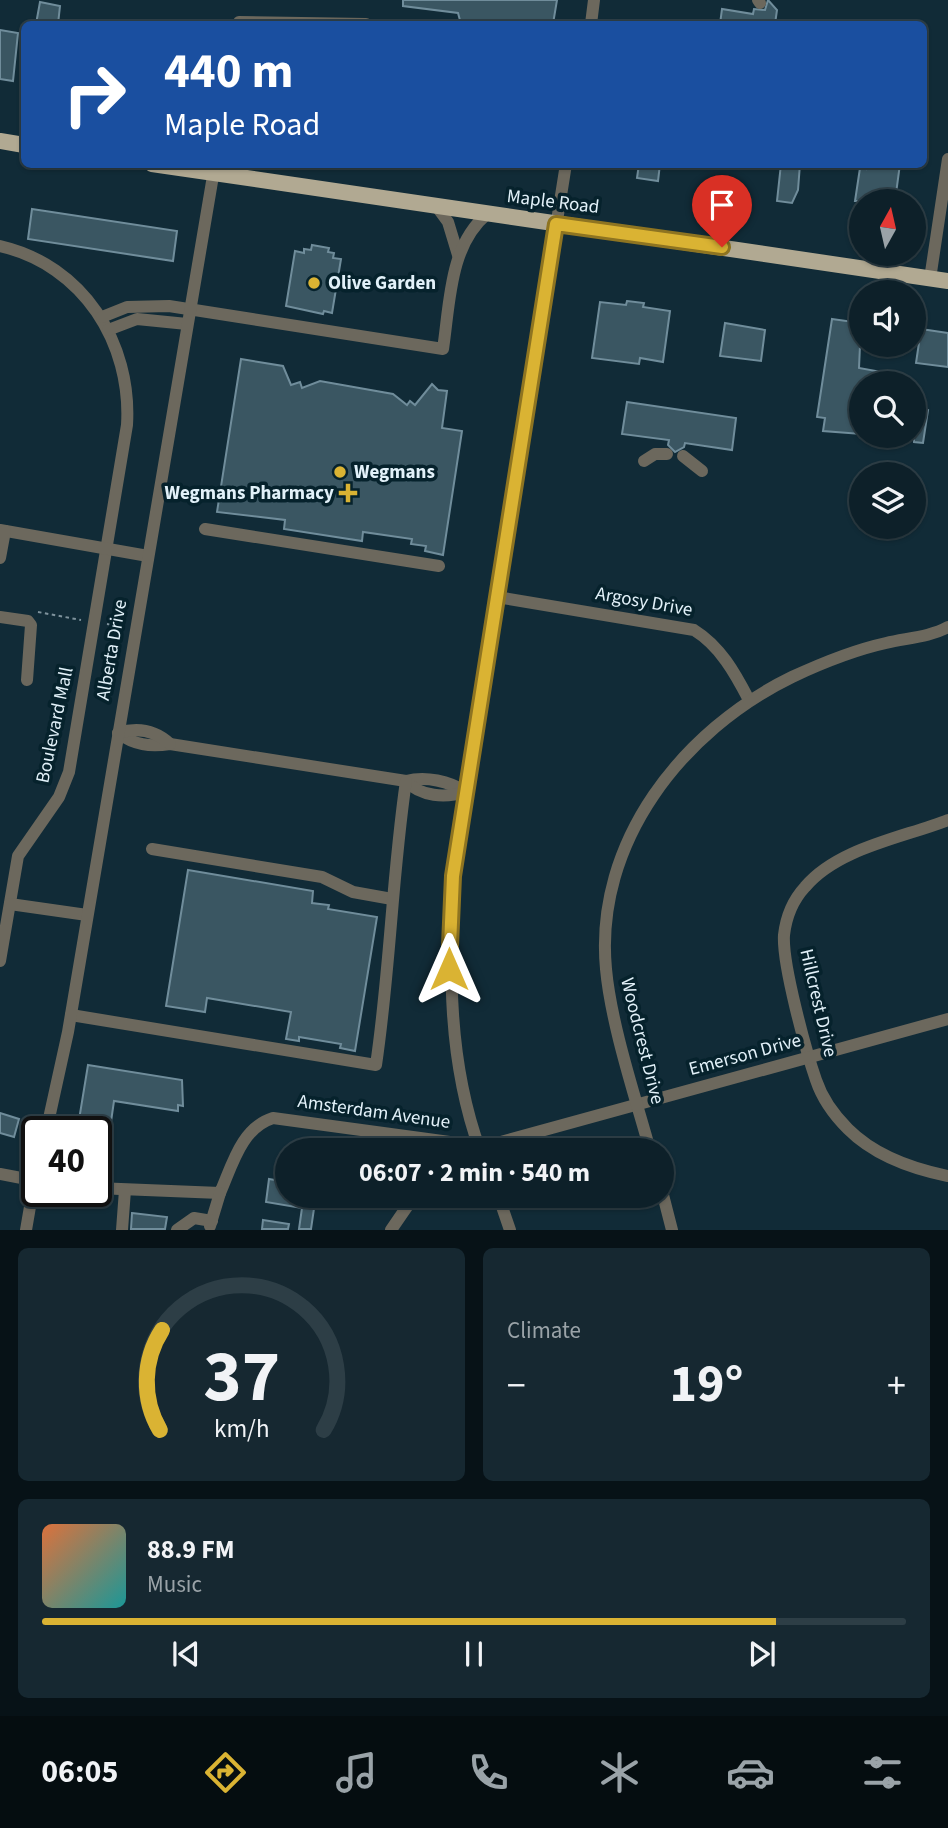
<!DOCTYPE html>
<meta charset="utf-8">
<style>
body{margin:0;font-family:"Source Sans 3",sans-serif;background:#162831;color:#f1f3f6;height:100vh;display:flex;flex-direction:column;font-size:26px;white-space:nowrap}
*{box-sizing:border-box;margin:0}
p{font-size:23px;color:#9aa3a8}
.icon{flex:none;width:38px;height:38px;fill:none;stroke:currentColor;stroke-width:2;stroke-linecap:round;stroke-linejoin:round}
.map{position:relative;height:1230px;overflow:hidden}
.side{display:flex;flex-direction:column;gap:18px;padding:18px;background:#071217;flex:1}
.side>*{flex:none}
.banner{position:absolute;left:21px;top:21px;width:906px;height:147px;border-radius:10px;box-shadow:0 2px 5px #0004,0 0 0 2px #2d3e46;background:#1a4fa0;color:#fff;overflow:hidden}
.needle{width:46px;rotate:8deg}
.controls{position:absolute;left:849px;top:189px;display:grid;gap:14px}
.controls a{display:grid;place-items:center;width:77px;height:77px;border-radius:50%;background:#0d2029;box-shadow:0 2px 5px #0004,0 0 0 2px #2d3e46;font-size:35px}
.speed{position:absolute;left:21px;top:1116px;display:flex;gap:14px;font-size:35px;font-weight:700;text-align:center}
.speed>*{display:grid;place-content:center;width:91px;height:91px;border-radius:50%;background:#0d2029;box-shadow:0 2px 5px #0004,0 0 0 2px #2d3e46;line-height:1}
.speed .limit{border:4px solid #111;border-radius:10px;background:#fff;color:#111}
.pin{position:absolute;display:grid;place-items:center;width:60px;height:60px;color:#fff;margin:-72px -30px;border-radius:50% 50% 50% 0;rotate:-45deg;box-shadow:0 0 7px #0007}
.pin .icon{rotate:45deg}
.me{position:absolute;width:77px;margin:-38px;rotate:0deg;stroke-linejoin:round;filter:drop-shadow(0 0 5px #0008)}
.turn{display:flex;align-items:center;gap:24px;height:147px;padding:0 28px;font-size:32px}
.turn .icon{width:91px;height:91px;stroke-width:2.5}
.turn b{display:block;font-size:49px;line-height:60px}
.big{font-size:52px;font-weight:700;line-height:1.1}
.side .card{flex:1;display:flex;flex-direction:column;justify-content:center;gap:10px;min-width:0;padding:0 24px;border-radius:10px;background:#162831}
.side .dial{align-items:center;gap:0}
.dial svg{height:182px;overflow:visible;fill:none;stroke:#2d3e46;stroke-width:7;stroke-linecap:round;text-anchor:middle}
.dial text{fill:#f1f3f6;stroke:none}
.song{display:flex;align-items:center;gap:21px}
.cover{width:84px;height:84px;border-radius:10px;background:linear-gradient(135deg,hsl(20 70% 55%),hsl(180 70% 35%))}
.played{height:7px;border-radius:4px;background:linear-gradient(90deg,#dab333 85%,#2d3e46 85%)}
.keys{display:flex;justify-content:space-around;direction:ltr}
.heat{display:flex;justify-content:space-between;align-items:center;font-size:38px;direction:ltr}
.side .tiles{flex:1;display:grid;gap:18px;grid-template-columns:1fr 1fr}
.card:last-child{grid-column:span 2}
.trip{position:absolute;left:275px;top:1138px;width:399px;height:70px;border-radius:35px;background:#0d2029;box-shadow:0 2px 5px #0004,0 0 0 2px #2d3e46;font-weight:700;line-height:70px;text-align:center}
.tab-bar{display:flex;height:112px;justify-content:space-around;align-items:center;background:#050d10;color:#9aa3a8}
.tab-bar .icon{width:49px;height:49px}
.tab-bar .selected{color:#dab333}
.tab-bar b{font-size:32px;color:#f1f3f6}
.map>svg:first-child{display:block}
</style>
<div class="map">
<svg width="948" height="1230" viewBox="0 0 948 1230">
<rect width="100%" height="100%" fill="#112b37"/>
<!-- building -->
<g fill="#3a5662" stroke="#708d9b" stroke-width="2">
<path d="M403,0H557L553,24L502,20V24H461L458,13L403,6Z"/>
<path d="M768,0L777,10L775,24H720L722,9L753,14L754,9L765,10Z"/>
<path d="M40,2L60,6L58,24H36Z"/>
<path d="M0,30L18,33L13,81L0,79Z"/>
<path d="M639,164H660L658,181L637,178Z"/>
<path d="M781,164H800L798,190L792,203L777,201Z"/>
<path d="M866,164H900L895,201H855L860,168L866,169Z"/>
<path d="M32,209L177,231L173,261L28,239Z"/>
<path d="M312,245L329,248L328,252L334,253L333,258L341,259L332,313L324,311L323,314L286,306L295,251L304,253V249L311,250Z"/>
<path d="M627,301L644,303L643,307L670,311L663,362L640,358L639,364L592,358L600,302L626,305Z"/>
<path d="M832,319L861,323L859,368L887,373L886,383H861V434L823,431L825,418L817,417Z"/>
<path d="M725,323L765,330L761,361L720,356Z"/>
<path d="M921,329L948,333V367L916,363Z"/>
<path d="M241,359L283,366L291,385L300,382L302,388L320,381L393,394L407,405L410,401L415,405L432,384L438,390L447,391L442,428L462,431L443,555L425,551L426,546L411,544L412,539L363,532L362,541L284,529L285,520L217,512Z"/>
<path d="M627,402L736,418L732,450L685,443L684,447L675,452L668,445L669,440L622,434Z"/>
<path d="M914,408L928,410L923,443L914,442Z"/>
<path d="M188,870L313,891L312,903L329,905L328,909L377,917L355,1051L340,1048L341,1044L299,1037V1041L286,1039L291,1012L207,998L205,1012L166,1006Z"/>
<path d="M88,1065L182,1080L183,1106L178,1105V1111L114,1101L106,1156L96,1154V1132H77Z"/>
<path d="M0,1113L19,1119L14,1137L0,1133Z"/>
<path d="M269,1179L287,1182V1195H316L311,1229H299L302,1208L266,1202Z"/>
<path d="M132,1213L167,1217L165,1229H131Z"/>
<path d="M263,1220L289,1224L288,1229H262Z"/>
</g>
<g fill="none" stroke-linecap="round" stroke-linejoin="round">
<!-- path -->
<g stroke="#7e929c" stroke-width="2" stroke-dasharray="3.5 3.5" stroke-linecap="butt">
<path d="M38,612L81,620"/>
<path d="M107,624L118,626"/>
</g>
<!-- minor -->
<g stroke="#6c685d" stroke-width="12">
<path d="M758,0L760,3"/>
<path d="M239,24V22L366,24"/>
<path d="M591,24L594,0"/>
<path d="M437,207L448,222L458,255"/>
<path d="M0,246C83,265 132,343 127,425L69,772L59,797L18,856L0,961"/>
<path d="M930,279L948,159"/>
<path d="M102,317L127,307L169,306L443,349C450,303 449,246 487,214"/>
<path d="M108,330L137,319L187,324"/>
<path d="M683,456L702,471"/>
<path d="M644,461L655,454H667"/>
<path d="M205,529L439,566"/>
<path d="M0,530L148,556"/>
<path d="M0,558L5,531"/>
<path d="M497,597L694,630C720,646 735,673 749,700"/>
<path d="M0,617L28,621L31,625L27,680"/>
<path d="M118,733C134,745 150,747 170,744L406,781C426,776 449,781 466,792"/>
<path d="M118,733C138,727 155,730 170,744"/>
<path d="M406,781C421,797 445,798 466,792"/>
<path d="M948,820C902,838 838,848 805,887C793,900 786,918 784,935C782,964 806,1051 816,1080C822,1098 835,1116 848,1129C874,1155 913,1169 948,1176"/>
<path d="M152,849L322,877L353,892L392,899"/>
<path d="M10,904L87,915"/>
<path d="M71,1015L376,1065C390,971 392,876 406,781"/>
<path d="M46,1132L68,1032L215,164"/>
<path d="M472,1150L948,1019"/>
<path d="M480,1150C447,1059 450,970 453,876L566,164"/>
<path d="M650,1150C635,1096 611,1024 606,969C594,842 683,730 792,677C822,663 854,650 886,643C907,638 930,637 948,627"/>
<path d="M0,1174L37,1181"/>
<path d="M96,1188L220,1193C232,1166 241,1128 273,1118L479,1146"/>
<path d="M662,1191L672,1230"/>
<path d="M498,1195L510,1230"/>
<path d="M210,1226L220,1193"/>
<path d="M26,1230L37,1166"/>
<path d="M122,1230L125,1190"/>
<path d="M177,1230L194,1218L212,1221"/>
<path d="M391,1230L415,1195"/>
</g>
<!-- major -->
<g stroke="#b1a992" stroke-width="16">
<path d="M0,141L24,145"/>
<path d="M152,164L948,281"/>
</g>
</g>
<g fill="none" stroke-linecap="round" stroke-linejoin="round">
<!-- route casing -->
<g stroke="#8e7421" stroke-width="18">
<path id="route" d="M449,969L453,876L556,224L722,247"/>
</g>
<!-- route -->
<use href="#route" stroke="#dab333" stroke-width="12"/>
</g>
<!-- markers -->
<g fill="#dab333" stroke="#06222c" stroke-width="2.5">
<circle cx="314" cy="283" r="7"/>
<circle cx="340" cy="472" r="7"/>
<path d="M344.5 482.5h7v7h7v7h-7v7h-7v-7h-7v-7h7z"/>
</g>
<g text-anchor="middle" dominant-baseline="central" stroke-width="7" stroke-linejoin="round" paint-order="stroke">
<!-- street labels -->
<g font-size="19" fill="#e2f1f9" stroke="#06222c">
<text transform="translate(553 202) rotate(7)">Maple Road</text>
<text transform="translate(644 602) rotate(10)">Argosy Drive</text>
<text transform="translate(112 650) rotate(-80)">Alberta Drive</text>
<text transform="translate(55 725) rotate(-78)">Boulevard Mall</text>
<text transform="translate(818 1003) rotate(77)">Hillcrest Drive</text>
<text transform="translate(642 1041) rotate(76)">Woodcrest Drive</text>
<text transform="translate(745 1055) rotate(-15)">Emerson Drive</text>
<text transform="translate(374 1112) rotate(8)">Amsterdam Avenue</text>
</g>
<!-- poi labels -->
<g font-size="19" font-weight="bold" fill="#e2f1f9" stroke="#06222c" text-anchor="start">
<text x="328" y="283">Olive Garden</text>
<text x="354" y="472">Wegmans</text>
<text x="334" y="493" text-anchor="end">Wegmans Pharmacy</text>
</g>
</g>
</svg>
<div class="controls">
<a><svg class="needle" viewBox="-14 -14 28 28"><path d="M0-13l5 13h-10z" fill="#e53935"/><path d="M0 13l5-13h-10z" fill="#9aa3a8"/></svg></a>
<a><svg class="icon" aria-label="sound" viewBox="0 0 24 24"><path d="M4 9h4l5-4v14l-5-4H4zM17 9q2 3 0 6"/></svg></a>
<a><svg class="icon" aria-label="search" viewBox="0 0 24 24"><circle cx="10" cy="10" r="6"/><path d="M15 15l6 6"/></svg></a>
<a><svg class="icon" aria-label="layers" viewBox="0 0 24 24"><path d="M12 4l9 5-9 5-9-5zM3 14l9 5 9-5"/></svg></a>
</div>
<div class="speed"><div class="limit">40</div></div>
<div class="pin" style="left:722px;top:247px;background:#d93025"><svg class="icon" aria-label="arrive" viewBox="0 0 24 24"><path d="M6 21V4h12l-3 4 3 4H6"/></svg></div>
<svg class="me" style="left:449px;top:969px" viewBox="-20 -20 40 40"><path d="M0-17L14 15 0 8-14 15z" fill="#dab333" stroke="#fff" stroke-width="4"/></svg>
<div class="trip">06:07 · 2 min · 540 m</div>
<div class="banner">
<div class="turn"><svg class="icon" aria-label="right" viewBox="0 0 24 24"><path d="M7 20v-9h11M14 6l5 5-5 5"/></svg><div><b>440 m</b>Maple Road</div></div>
</div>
</div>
<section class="side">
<div class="tiles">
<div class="card dial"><svg viewBox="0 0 100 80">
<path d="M14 69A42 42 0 1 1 86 69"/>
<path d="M14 69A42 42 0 0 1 15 25" stroke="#dab333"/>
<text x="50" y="56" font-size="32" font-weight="700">37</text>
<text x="50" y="72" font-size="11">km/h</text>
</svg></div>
<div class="card"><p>Climate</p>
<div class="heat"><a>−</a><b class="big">19°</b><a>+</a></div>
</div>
<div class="card">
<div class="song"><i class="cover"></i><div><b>88.9 FM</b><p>Music</p></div></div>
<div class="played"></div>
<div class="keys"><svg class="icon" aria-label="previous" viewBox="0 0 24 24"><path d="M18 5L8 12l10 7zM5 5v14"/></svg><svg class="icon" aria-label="pause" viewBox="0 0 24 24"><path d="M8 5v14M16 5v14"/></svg><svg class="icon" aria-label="next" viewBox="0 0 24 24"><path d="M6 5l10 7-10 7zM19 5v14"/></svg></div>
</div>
</div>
</section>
<nav class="tab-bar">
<b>06:05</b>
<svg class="icon selected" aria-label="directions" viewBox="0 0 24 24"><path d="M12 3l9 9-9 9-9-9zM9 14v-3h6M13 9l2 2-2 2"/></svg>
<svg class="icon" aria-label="music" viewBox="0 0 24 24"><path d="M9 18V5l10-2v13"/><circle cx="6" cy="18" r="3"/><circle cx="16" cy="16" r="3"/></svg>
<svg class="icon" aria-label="phone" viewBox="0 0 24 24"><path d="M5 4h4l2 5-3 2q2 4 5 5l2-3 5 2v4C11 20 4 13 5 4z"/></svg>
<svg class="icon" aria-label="climate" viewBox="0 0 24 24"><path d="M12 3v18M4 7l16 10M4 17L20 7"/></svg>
<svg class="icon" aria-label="car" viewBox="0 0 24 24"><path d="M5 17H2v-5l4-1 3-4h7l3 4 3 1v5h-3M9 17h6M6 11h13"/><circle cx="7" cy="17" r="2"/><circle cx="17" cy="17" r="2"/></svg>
<svg class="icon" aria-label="filters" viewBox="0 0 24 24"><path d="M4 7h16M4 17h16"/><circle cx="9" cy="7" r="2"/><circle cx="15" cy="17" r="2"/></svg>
</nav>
